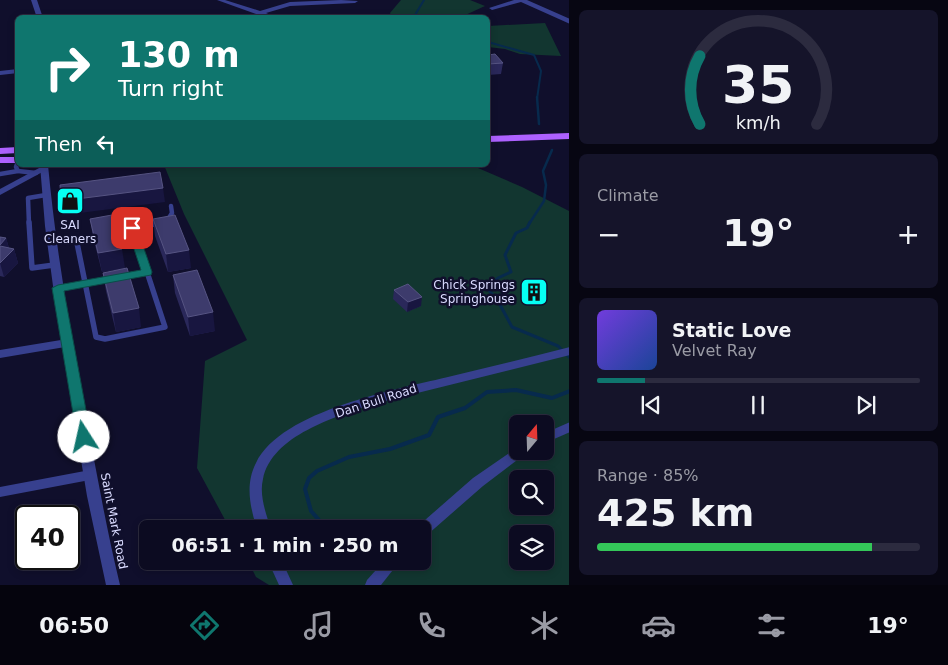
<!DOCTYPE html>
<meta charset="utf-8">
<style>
body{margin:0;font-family:"DejaVu Sans",sans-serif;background:#15142a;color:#f1f3f6;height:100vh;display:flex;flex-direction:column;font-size:19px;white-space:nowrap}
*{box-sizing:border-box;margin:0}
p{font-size:16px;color:#9a9ba5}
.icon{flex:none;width:28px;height:28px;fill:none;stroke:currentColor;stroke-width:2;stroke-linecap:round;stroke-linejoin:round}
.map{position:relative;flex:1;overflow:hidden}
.side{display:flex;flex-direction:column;gap:10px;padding:10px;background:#070612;width:379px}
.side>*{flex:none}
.banner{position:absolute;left:15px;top:15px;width:475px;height:152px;border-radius:8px;box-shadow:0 2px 8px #0003,0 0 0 1px #2c2b3f;background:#0f766e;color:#fff;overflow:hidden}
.needle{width:32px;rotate:19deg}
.tools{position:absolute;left:509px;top:415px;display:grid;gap:10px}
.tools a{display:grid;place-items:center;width:45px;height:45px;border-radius:8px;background:#0c0b21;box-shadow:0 2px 8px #0003,0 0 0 1px #2c2b3f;font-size:25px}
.speed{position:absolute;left:15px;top:505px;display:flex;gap:10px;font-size:25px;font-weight:700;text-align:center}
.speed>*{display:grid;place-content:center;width:65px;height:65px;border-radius:50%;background:#0c0b21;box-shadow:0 2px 8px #0003,0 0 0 1px #2c2b3f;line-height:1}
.speed .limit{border:2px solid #111;border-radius:8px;background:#fff;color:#111}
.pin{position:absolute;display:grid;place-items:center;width:42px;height:42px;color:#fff;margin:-21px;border-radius:10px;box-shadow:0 2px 8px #0006}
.me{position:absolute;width:55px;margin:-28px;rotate:350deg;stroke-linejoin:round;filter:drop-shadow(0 0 4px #0008)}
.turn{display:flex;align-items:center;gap:18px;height:105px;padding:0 20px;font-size:22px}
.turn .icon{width:65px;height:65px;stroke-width:2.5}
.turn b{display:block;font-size:35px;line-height:42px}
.then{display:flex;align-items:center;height:48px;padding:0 20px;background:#0003;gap:10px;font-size:19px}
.big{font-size:38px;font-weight:700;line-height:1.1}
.side .card{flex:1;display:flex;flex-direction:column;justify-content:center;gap:8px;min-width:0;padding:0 18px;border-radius:8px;background:#15142a}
.side .dial{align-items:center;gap:0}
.dial svg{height:130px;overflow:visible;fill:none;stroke:#2c2b3f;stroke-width:7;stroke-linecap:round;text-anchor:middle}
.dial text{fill:#f1f3f6;stroke:none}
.song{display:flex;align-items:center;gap:15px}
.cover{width:60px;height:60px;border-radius:8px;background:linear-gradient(135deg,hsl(260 70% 55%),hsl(220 70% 35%))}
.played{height:5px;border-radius:2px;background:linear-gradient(90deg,#0f766e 15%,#2c2b3f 15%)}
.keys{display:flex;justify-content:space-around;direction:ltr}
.heat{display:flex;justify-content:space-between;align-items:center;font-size:28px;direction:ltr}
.charge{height:8px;border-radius:4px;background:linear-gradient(90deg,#34c759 85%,#2c2b3f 0)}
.trip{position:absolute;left:139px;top:520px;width:292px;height:50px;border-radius:8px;background:#0c0b21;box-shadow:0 2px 8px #0003,0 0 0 1px #2c2b3f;font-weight:700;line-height:50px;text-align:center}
.tabs{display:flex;height:80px;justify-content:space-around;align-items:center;background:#05040d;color:#9a9ba5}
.tabs .icon{width:35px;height:35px}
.tabs .selected{color:#0f766e}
.tabs b{font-size:22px;color:#f1f3f6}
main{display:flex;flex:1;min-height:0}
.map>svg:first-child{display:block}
</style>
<main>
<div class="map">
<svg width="570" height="585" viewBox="0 0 570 585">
<rect width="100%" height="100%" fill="#100f2c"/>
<!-- green -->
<g fill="#123630" fill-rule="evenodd">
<path d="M401,0H470L485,6L461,17H392L390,13Z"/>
<path d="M545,23L561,56L520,54L505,49L488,47V26Z"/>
<path d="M164,165H471L522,187L569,211V585H269L256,577L248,561H422V529H230L197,468L205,361L247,340L184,214ZM518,424H545V451H518ZM518,479H545V506H518ZM518,534H545V561H518Z"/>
</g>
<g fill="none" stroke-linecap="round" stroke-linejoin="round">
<!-- stream-far3 -->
<g stroke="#072a4d" stroke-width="2">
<path d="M418,18L415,15L424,0"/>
<path d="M488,42L534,55L541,71L537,99"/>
</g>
<!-- stream-far2 -->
<g stroke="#072a4d" stroke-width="2.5">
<path d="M537,97L539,124"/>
<path d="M529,224L544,201L546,185L543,171L552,150"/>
</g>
<!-- stream-far1 -->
<path stroke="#072a4d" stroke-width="3" d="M530,222L527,228L516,233L505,255L511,272L498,278L487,288L498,301L512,327L558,346L570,358"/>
<!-- stream -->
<g stroke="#072a4d" stroke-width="4">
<path d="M327,529L311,511L305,489L309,478L317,471L349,457L390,449L429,435L438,417L465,408L487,392L516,390L552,398L570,391"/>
<path d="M361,561L365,565"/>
</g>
<!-- service-far2 -->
<path stroke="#37408e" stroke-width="4" d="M0,73L18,71"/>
<!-- service-far1 -->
<g stroke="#37408e" stroke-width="4.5">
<path d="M18,161L16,167L18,171L36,173"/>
<path d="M0,174L18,171"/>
<path d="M29,224L28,198L46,195"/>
<path d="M162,224L166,223L172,213L171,206"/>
</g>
<!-- service -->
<g stroke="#37408e" stroke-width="5.5">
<path d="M29,222L32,268L54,265"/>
<path d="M76,238L96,337L105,339L165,327L147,272"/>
<path d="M124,276L147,272L132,228L166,222"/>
<path d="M58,289L110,279"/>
</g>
<!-- minor -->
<g fill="#37408e" fill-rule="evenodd">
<path d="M217,0H225L260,11L290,2L341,0L358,1L355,3L290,6L266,13L277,18H267Z"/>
<path d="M514,0H527L570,19V24L521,2L492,10L489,8Z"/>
<path d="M41,167H47L48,169L0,195V189Z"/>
<path d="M67,339L71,340L72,343L71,346L0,358V350Z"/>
<path d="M570,347V355L373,404C336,417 272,435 263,479C259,495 266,514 271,529H257C250,507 245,484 256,463C281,410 399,389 452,376C491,367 530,357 570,347Z"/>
<path d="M90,470L95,471L96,475L95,479L0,497V487Z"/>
<path d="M268,561H282L293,585H279Z"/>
</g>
<!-- tertiary -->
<g fill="#37408e" fill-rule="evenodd">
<path d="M31,0H37L43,18H37Z"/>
<path d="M40,165H48C56,251 71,336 87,421C97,476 107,531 120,585H106L87,496L57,316L45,226Z"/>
<path d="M570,422V432L545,443V433Z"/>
<path d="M518,447V451H527L525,454L483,486L427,535L422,537V529H416L417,527L473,478Z"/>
<path d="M384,561H400L381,585H365L367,580Z"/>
</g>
<!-- primary -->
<g fill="#ad61ff" fill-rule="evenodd">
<path d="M570,133V139L488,142V136Z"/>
<path d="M18,147V153L0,154V148Z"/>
<rect x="0" y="157" width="18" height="6"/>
</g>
</g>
<!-- wall -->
<g fill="#2a285a">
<path d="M488,55L503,63L501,74L488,75Z"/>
<path d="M90,219L125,268L102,272L93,237Z"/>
<path d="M153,219L191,268L168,272L155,236Z"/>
<path d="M0,237L6,238L9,248L14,249L18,263L4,277L0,276Z"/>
<path d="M103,273L141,327L116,332L106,291Z"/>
<path d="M173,275L215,331L190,336L175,293Z"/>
<path d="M394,290L421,306L407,312L393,299Z"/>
</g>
<!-- shaded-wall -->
<g fill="#181640">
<path d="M163,188L165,202L64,215L61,201Z"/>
<path d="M6,238L10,252H0V245Z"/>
<path d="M14,249L18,263L4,277L0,263Z"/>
<path d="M122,249L125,268L102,272L98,253Z"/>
<path d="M189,250L191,268L168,272L166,254Z"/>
<path d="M422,297L421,306L407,312L408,302Z"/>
<path d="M139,308L141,327L116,332L113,313Z"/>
<path d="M213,312L215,331L190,336L188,317Z"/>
</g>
<!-- building -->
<g fill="#3d3b6c" stroke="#565483">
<path d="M495,54L503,63L488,64V55Z"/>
<path d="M160,172L163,188L61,201L60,185Z"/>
<path d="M112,215L122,249L98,253L90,219Z"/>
<path d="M175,215L189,250L166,254L153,219Z"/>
<path d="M0,237L6,238L0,245Z"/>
<path d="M0,246L14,249L0,263Z"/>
<path d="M127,268L139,308L113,313L103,273Z"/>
<path d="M197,270L213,312L188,317L173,275Z"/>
<path d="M408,284L422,297L408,302L394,290Z"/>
</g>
<!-- route -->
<path fill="#0f766e" stroke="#0a4d48" d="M132,225L137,228L152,272L151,275L64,291L91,437L89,441L84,442L79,441L77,437L52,288L58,285L141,270L127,228Z"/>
<!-- icons -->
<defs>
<g id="shop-square" transform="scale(1.4375)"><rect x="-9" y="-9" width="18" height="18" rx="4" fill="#06fff4" stroke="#100f2c"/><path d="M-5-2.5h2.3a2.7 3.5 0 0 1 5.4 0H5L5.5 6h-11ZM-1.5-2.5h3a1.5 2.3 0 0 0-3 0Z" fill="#111"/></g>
<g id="building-square" transform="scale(1.4375)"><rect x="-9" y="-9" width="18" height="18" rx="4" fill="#06fff4" stroke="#100f2c"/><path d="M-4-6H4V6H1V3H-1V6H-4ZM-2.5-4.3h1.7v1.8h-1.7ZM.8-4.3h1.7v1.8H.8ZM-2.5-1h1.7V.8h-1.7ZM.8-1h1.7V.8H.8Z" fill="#111"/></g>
</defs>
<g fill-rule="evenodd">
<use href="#shop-square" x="70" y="201"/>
<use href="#building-square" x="534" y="292"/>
</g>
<g text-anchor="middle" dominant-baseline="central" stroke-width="5" stroke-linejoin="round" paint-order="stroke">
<!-- poi labels -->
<g font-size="12" fill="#dadbff" stroke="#100f2c">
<text x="70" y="225">SAI<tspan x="70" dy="14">Cleaners</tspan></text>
<text x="515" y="285" text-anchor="end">Chick Springs<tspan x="515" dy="14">Springhouse</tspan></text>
</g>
<!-- street labels -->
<g font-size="12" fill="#dadbff" stroke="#100f2c">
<text transform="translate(376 401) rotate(-18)">Dan Bull Road</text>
<text transform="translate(114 521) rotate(79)">Saint Mark Road</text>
</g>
</g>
</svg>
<div class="tools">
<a><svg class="needle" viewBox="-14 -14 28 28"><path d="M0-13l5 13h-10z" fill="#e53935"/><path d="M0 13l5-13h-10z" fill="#9a9ba5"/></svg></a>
<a><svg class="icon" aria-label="search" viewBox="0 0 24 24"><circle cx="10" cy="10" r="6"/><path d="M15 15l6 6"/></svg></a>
<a><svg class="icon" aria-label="layers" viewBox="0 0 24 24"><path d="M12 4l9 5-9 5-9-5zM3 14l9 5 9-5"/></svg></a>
</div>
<div class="speed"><div class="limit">40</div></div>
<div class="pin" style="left:132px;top:228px;background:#d93025"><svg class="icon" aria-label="arrive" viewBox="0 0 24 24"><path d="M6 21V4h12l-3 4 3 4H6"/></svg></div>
<svg class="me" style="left:84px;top:437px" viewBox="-20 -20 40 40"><circle r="19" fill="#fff"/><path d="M0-13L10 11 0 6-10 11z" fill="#0f766e"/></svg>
<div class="trip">06:51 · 1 min · 250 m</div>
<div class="banner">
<div class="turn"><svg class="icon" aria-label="right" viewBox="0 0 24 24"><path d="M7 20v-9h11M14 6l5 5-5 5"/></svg><div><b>130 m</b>Turn right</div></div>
<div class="then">Then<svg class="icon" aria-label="left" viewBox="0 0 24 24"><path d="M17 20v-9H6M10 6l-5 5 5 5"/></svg></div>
</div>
</div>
<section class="side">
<div class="card dial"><svg viewBox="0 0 100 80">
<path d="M14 69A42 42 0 1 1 86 69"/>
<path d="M14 69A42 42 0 0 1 14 27" stroke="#0f766e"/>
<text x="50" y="56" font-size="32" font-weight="700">35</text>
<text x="50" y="72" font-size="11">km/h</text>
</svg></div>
<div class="card"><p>Climate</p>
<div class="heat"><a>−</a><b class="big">19°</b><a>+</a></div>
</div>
<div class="card">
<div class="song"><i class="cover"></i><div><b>Static Love</b><p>Velvet Ray</p></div></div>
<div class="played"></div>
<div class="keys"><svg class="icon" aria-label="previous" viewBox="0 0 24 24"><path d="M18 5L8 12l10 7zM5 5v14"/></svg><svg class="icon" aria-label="pause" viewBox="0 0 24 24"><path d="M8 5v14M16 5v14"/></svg><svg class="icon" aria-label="next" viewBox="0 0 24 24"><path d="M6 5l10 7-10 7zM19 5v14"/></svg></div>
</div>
<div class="card"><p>Range · 85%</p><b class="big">425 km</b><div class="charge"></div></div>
</section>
</main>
<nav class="tabs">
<b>06:50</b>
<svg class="icon selected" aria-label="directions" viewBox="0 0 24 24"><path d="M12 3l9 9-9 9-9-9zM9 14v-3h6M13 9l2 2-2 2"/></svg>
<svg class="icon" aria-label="music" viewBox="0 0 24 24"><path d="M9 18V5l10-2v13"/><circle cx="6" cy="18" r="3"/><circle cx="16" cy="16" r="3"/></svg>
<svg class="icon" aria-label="phone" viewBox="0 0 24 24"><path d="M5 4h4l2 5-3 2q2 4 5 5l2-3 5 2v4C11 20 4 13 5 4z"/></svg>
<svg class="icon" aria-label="climate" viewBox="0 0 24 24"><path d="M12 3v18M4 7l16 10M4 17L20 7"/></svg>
<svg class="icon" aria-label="car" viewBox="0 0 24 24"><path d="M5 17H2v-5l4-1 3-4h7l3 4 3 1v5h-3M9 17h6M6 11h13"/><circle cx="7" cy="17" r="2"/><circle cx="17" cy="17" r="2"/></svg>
<svg class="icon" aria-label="filters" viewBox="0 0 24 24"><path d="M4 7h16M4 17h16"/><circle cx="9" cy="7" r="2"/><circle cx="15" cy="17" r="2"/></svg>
<b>19°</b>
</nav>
